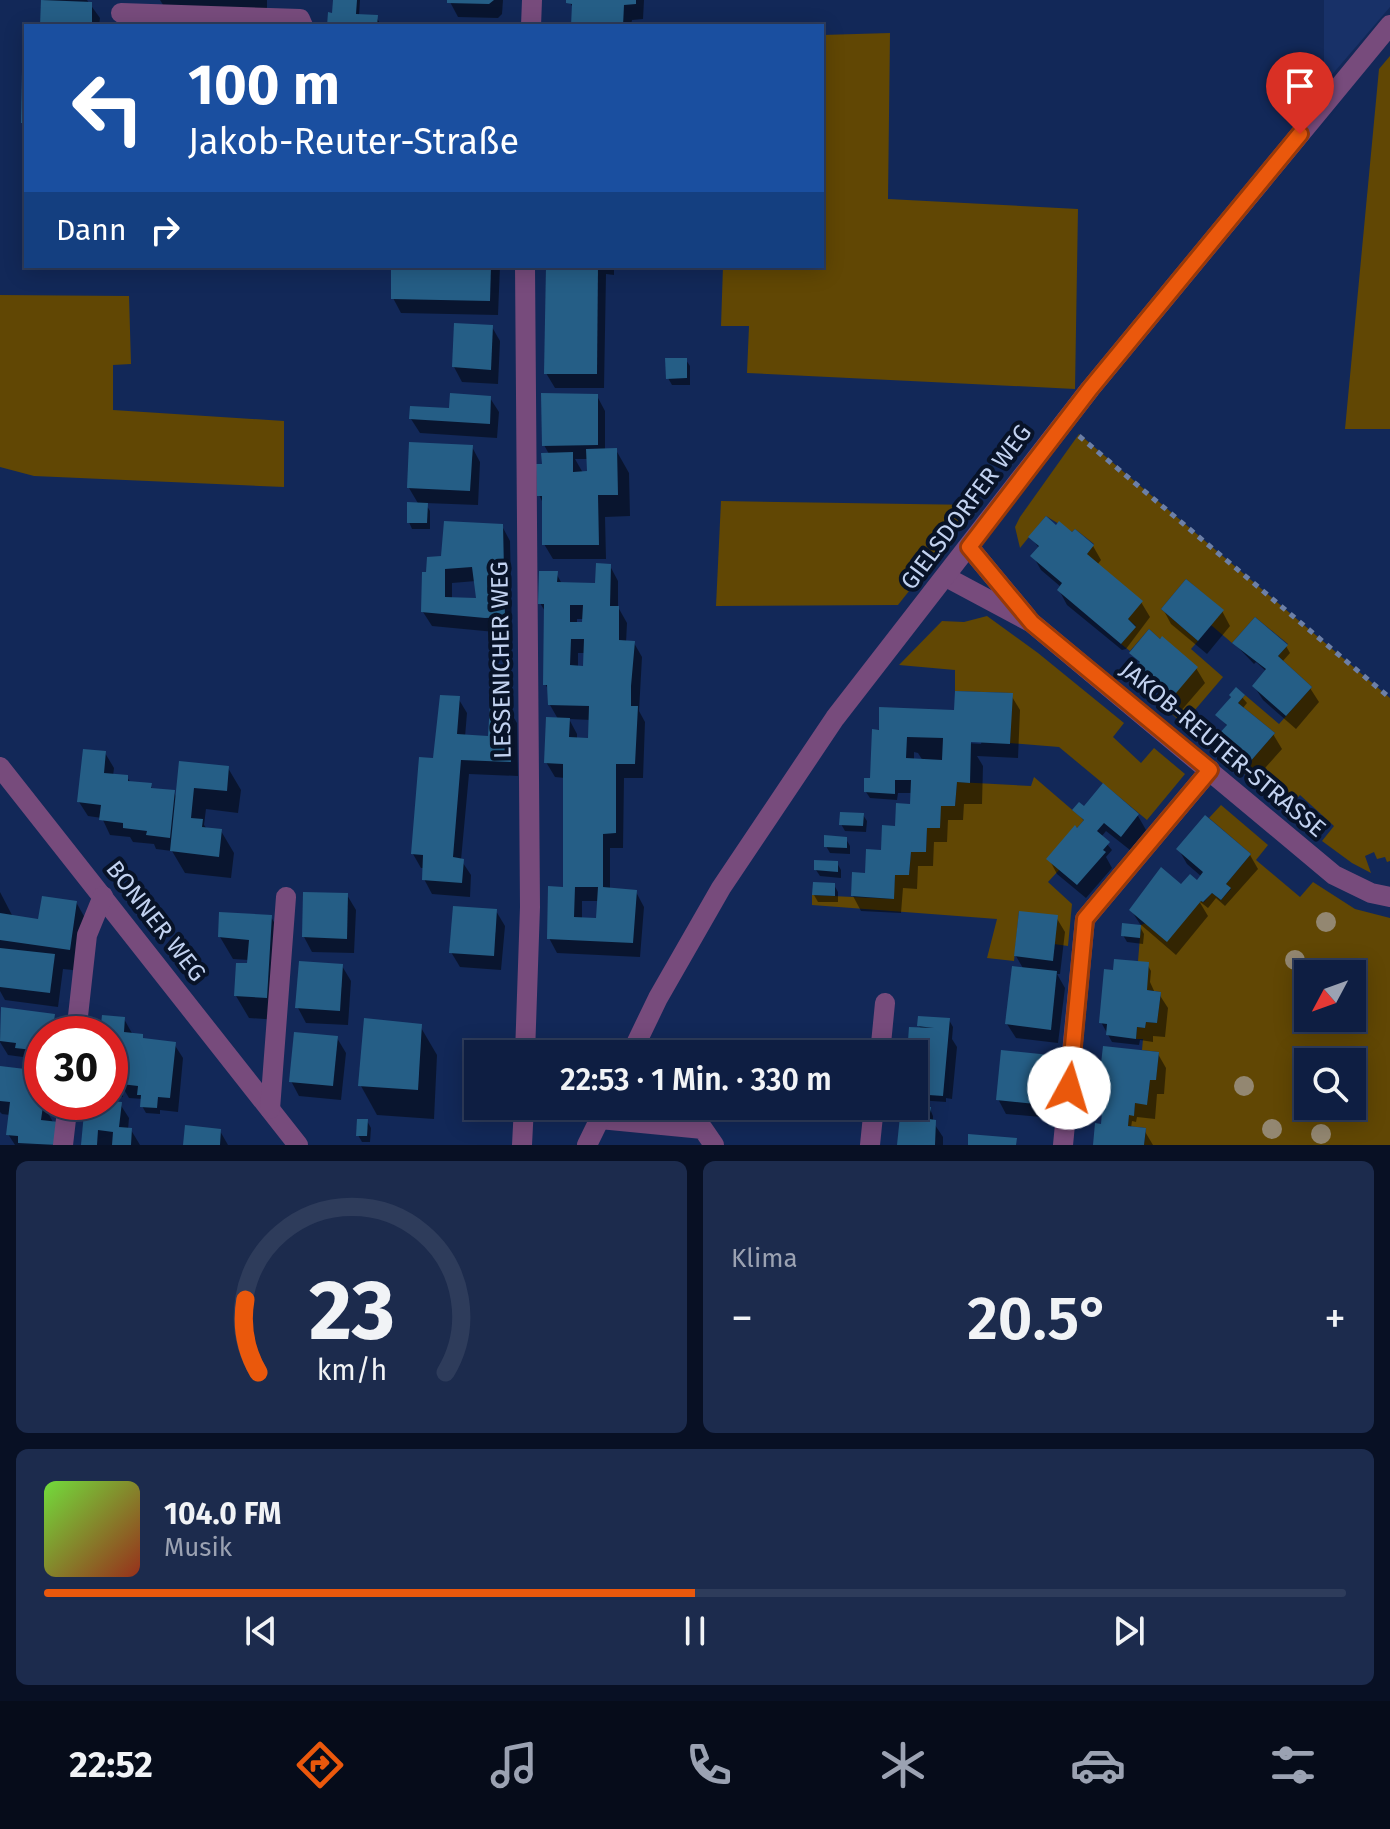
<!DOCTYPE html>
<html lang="de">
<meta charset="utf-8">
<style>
body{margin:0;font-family:"Fira Sans",sans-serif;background:#1c2b4d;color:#f1f3f6;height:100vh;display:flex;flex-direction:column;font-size:30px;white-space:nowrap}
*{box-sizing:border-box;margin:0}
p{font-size:26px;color:#9ba2b2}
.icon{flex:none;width:44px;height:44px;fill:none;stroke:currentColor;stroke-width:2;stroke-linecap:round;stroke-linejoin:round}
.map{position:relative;height:1145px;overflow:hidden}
.sheet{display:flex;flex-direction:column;gap:16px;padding:16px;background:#081024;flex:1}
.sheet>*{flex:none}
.hud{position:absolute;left:24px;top:24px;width:800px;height:244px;border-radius:0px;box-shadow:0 4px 20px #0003,0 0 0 2px #2e3c5b;background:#1a4fa0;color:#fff;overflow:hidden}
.needle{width:52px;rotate:229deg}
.controls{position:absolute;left:1294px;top:960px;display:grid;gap:16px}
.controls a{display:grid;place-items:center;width:72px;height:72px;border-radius:0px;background:#0e1e42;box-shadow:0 4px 20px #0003,0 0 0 2px #2e3c5b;font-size:40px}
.speed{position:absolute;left:24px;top:1016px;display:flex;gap:16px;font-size:40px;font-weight:700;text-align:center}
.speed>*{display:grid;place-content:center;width:104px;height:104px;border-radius:50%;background:#0e1e42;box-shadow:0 4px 20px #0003,0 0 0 2px #2e3c5b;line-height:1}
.speed .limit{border:12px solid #d22;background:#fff;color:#111}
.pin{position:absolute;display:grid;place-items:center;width:68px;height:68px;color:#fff;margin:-82px -34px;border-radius:50% 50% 50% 0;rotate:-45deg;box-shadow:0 0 8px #0007}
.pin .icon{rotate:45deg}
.me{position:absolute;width:88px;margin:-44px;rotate:6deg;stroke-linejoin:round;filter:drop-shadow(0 0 6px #0008)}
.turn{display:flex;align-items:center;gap:28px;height:168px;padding:0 32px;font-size:36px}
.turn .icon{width:104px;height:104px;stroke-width:2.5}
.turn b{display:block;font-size:56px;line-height:68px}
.then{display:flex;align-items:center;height:76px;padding:0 32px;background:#0003;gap:16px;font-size:30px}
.big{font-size:60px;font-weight:600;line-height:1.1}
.sheet .tile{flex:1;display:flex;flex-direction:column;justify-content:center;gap:12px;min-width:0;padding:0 28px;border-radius:12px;background:#1c2b4d}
.sheet .dial{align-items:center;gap:0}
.dial svg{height:208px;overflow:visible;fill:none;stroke:#2e3c5b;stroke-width:7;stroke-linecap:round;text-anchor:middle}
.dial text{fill:#f1f3f6;stroke:none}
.song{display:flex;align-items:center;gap:24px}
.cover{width:96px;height:96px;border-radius:12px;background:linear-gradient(135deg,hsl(100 70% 55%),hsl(10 70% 35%))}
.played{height:8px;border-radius:4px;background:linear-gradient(90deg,#ea580c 50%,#2e3c5b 50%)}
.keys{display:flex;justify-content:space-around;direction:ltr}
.heat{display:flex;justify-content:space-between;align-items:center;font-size:44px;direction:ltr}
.sheet .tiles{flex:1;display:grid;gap:16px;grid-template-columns:1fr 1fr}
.tile:last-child{grid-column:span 2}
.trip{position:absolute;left:464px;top:1040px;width:464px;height:80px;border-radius:0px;background:#0e1e42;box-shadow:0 4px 20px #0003,0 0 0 2px #2e3c5b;font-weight:600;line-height:80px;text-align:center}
.menu{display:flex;height:128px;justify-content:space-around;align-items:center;background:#060c1a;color:#9ba2b2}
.menu .icon{width:56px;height:56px}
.menu .selected{color:#ea580c}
.menu b{font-size:36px;color:#f1f3f6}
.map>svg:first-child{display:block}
</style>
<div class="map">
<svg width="1390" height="1145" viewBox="0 0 1390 1145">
<rect width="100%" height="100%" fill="#122858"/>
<!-- built -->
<path fill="#183168" d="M1324,0H1390V7L1324,84Z"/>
<!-- green -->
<g fill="#614704" fill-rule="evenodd">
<path d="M890,33L888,199L1078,209L1075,389L747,373L749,326H721L723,266H822V35Z"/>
<path d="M1390,56V429H1345L1379,69Z"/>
<path d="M0,295L129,296L131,364L113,365V410L284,421V487L34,476L0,467Z"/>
<path d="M1079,434L1390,698V861L1387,862L1385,857L1377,859L1374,852L1365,856L1371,873L1352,863L1322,841L1334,826L1300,795L1287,809L1230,762L1237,753L1249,763L1275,733L1238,703L1245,695L1279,724L1312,687L1278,656L1288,644L1255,617L1232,643L1211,625L1223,610L1186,579L1161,609L1198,641L1191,649L1223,677L1183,724L1155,699L1162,691V637L1160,639L1149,629L1130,651L1121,644L1136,626L1128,619L1087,554L1094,544L1075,529L1072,532L1046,516L1020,548L1015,527L1020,517Z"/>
<path d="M721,501L977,505L898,605L716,606Z"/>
<path d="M987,616L1038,653L1124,723L1113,737L1141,763L1154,748L1185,774L1147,820L1059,747L1010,743L1012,693L955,691V670L899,665L942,621L964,622Z"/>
<path d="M1034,777L1084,820L1077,828L1075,826L1059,870L1048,882L1072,904L1068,946L1054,944L1019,911L1014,961L987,958L997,919L812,905V895L893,899L895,875H909L911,852H926L927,828L941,806H955L957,782L1031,786Z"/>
<path d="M1221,805L1268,845L1256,860L1300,897L1313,882L1355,909L1390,918V1145H1144L1146,1128L1128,1126L1129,1115H1134L1135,1103L1147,1104L1150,1080L1156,1079L1159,1052L1142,1050L1143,1039H1136L1137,1027L1145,1028L1146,1022L1157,1023L1161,992L1147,990L1138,961L1141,925L1201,901L1204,902L1212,893L1221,900L1231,889L1226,884L1251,854L1209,818ZM1308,974H1352V1018H1308ZM1308,1062H1352V1106H1308Z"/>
</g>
<!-- shadow -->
<g fill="#0007" fill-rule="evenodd">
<path d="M44,0H87L100,18L99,26H43Z"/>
<path d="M160,0H267V10L165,8Z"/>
<path d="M335,0H360L359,16L376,17L382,26H329L336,15Z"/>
<path d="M449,0H503L502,14L498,18L458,17Z"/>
<path d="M568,0H644L643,19L632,20L631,26H573L574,9Z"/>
<path d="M393,266H500L498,315L401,313L393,298Z"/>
<path d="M548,266H614V275L606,274L604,388H555L546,373Z"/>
<path d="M492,327L500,341L498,384L462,382L454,367Z"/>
<path d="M686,360L690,366V385H672L668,378Z"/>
<path d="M597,396L605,411V451L616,450L629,473L630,516L605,517L606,559H553L544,544V505L539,495L544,466L549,454L544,445ZM575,459H589V473H583Z"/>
<path d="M490,398L499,412L497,438L420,433L411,419L451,410Z"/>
<path d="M472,447L480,462L478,505L425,503L430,511V529H412L409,522L419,505L409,488Z"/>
<path d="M502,526L510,541L512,631L495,632L432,626L423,612L443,558ZM476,581L478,600H452V583Z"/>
<path d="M1057,527L1093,546L1101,560L1097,565L1141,602L1150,617L1126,649L1122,650L1067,605L1059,590L1061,587L1041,570L1033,556L1039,548L1031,537Z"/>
<path d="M610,566L618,581V607L627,623L626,643H634L642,657L639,711L645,722L643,778H624L623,848H610V890L636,892L644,907L640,957L557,953L549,938L565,889V778L555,777L546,762L558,719L550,705V692L545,684L546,613L540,603L556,573L562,584L597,585ZM577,619H584V624H577ZM578,653H586L585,668H578ZM569,719L591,720L590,740L577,739V734ZM582,901H599L598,920H582Z"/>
<path d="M1163,609L1222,611L1230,626L1207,654L1171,624Z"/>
<path d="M1234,643L1286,646L1290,653L1282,662L1310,688L1319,702L1296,729L1263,700L1254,686L1267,672L1256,662L1254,664Z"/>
<path d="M1131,653L1196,668L1205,683L1180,712L1146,683L1138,668L1141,664Z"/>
<path d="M1236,690L1247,703L1243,708L1273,734L1282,749L1258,776L1228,751L1220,736L1228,727L1218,715Z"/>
<path d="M1011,695L1020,710L1018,758L977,756L983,766L982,804H964L963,820H948L947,842H934L933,866H918L917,889L903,888L901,913L861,911L853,896L912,806V793H898L897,800L870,798L866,792L873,781L874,731ZM966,739L982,740L981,744L966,743ZM914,752L918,753L923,761L914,760Z"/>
<path d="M458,698L467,713L465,737L490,738L508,708L517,723L518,776L469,774L461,860L471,875L470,897L432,894L424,879V868H421L413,854L435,760Z"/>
<path d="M105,753L114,768L113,776L127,777L131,783L150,785L153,790L174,792L177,799L181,763L228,768L241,790L238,813L206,809L204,825L207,829L221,831L234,853L231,878L185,873L172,851L156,849L154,844L133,842L130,837L110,835L102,818L88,816L79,802Z"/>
<path d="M1084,809L1138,816L1146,830L1130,850L1106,831L1101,837L1112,850L1106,857L1112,868L1086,898L1057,874L1049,859L1085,822L1075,810Z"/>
<path d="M863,815L867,821L866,832L845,831L841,824Z"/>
<path d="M846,839L850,846V854L830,853L826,846Z"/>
<path d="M1179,850L1250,855L1258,869L1225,906L1216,898L1208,908L1199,901L1208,916L1176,955L1140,924L1131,910L1182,887L1197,883L1202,877L1187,864Z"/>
<path d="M837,863L841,870V878L820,876L816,870Z"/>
<path d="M834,885L838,892V902H818L814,895Z"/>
<path d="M0,892L13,917L40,921L76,902L89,925L82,971L63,969L58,1007L5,1000L0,991Z"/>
<path d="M347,895L356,910L354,953L312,952L304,937Z"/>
<path d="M496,911L505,926L501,970L460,967L451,952Z"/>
<path d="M271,917L284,939L279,1020L249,1018L236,996L249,960L233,959L220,937Z"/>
<path d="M1056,917L1065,932L1060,974H1057L1065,988L1058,1043L1016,1038L1007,1024L1024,970L1016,956Z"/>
<path d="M1140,927L1144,934L1143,944L1127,942L1123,935Z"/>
<path d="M1147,964L1151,971L1150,982L1155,993L1159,994L1168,1008L1165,1037L1153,1036V1042L1140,1040L1139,1045L1112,1042L1101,1022Z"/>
<path d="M342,966L351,981L348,1025L306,1023L298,1008Z"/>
<path d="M3,1009L53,1016L61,1034H42V1064L26,1062L23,1057L8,1055L0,1042Z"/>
<path d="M124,1019L133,1035L142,1036L145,1041L174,1044L183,1058L178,1112L160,1110V1114L146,1113L142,1106L143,1099L129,1098L122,1086L123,1097L110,1095V1034H102Z"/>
<path d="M949,1020L953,1027L952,1039L957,1047L952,1099L946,1098V1102L918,1100L914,1095V1054H909L922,1030L919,1026Z"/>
<path d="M420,1026L437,1055L434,1119L377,1115L361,1086Z"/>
<path d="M337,1038L346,1053L341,1100L299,1096L291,1081Z"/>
<path d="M1158,1054L1166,1068L1164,1094H1157L1155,1119L1137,1117L1136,1122L1132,1121L1131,1128L1144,1130L1153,1145H1095L1103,1126Z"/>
<path d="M1048,1057L1057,1071L1052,1118L1006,1114L998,1099Z"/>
<path d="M0,1068L42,1073L40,1099L66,1145H15L8,1134L10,1115L2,1114L0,1112Z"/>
<path d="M47,1102H56L55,1116Z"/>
<path d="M120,1104L129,1118L128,1130H131L140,1145H83Z"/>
<path d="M930,1109L933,1116V1122L943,1137V1145H899L913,1120Z"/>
<path d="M367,1121L371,1128L370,1142H362L358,1135Z"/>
<path d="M220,1131L228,1145H185Z"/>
</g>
<!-- building -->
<g fill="#255e86" fill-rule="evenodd">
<path d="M41,0L92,2V26H40Z"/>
<path d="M333,0H357L356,14L378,15L377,26H327L328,12L332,13Z"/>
<path d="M447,0H494L489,4L447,3Z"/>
<path d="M566,0H636V4L624,5L623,26H571L572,4L566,3Z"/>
<path d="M22,71H26V123H21Z"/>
<path d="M391,266H491L490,301L391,299Z"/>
<path d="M546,266H598L597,374H544Z"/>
<path d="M454,323L493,325L491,370L452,367Z"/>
<path d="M665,358H687V378L666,379Z"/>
<path d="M450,393L491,396L490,424L409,419L410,406L449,408Z"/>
<path d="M541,393L598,394V445L542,446Z"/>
<path d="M409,442L473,445L470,491L407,488Z"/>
<path d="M617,448L618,495H598L599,545H542V496H537L536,464H542L541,453L573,452V472L587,471L586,449Z"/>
<path d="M407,502L428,503L427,523H407Z"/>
<path d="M1046,516L1056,525L1059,521L1072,532L1075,529L1094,545L1087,554L1143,601L1128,619L1136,627L1121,644L1057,590L1062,583L1030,556L1039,546L1028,537Z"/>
<path d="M444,521L503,524L505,617L485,618L421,612L422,572H426L427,557L441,556ZM472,567L476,598L445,597V569Z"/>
<path d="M596,563L611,564L610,606H619V640L635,641L631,686V706H638L635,764H616V833L603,834V887L637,890L633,943L547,939L548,886L563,887V764L544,763L546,717L570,718L569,737L588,738L589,706L548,705L547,685H543L544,604H538L539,571H558L557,582L595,583ZM570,605H583L582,622H570ZM571,639H584L583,666L570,665ZM575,887H598L596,918L574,917Z"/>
<path d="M1186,579L1224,610L1198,641L1161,609Z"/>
<path d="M1255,617L1288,645L1278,656L1312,687L1286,716L1252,686L1266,669L1232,643Z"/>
<path d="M1149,629L1160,639L1162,636L1198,667L1171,699L1135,668L1140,662L1129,653Z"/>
<path d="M1236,687L1245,695L1238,703L1275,733L1249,763L1217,736L1227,725L1215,715L1231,697L1229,695Z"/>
<path d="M955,691L1013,693L1010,744L971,742L970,783L957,782L955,806H941L940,828H927L926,852H911L909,875H895L894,899L851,896L852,872L865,873L866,849L881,850L882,825L895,826L896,803L910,804L911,780H895V794L864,792V778H870L872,729L879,730V707L954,710ZM907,737L943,738L942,760L906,758Z"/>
<path d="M440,695L460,696L457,734L488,736L490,704L509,706L511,762L461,760L453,857L464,859L462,883L422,880L423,855L411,854L419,757L433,758Z"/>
<path d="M83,749L106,751L104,773L128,775V781L152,783L151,788L175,790L170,838L146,835L147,831L123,828V823L99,820L101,805L77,802Z"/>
<path d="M179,761L229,766L227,791L194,788L191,818L203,819L202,827L222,829L219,857L170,851Z"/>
<path d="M1103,783L1139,814L1121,837L1104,823L1097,831L1110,842L1103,850L1106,852L1077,885L1046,859L1075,825L1077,828L1084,820L1072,810L1079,802L1084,806Z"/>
<path d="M840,812L864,813L863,826L839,825Z"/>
<path d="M1205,815L1251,854L1226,884L1231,888L1221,900L1212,893L1203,902L1201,901L1167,942L1129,910L1161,867L1181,884L1190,874L1197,880L1203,872L1176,849Z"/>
<path d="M824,835L847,837V848L824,847Z"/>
<path d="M814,860L838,861V872L814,870Z"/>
<path d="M813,882L835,883V896L812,895Z"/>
<path d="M303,892L348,893L347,939L302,937Z"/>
<path d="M42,896L77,901L70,950L0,940V913L38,919Z"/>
<path d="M453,906L497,909L494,956L449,953Z"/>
<path d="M1019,911L1058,915L1053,961L1014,956Z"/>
<path d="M219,912L272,915L267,998L234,996L236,963H247L249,940L218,937Z"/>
<path d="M1122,923L1141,925L1140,938L1121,936Z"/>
<path d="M0,948L55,954L50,993L0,987Z"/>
<path d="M1114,959L1149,962L1147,990L1161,992L1157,1023L1146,1022L1145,1028L1137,1027L1136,1039L1106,1035L1107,1024L1099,1023L1104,969L1113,970Z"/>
<path d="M299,961L343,964L340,1011L295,1008Z"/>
<path d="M1012,966L1057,971L1051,1030L1005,1024Z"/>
<path d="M1,1007L55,1014L52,1034H42V1051L15,1048L16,1043L0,1041Z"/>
<path d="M102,1015L125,1017L124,1032L143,1034V1038L176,1042L170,1098L158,1097L157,1108L140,1107L141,1095H137L138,1086L121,1084V1091L110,1089V1079L119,1080L120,1067L110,1066V1034H100Z"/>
<path d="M918,1016L950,1018L943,1096L914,1094V1054H907L909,1027L934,1028L917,1026Z"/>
<path d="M364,1018L422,1024L418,1090L358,1086Z"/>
<path d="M294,1032L338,1036L333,1086L289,1082Z"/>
<path d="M1103,1046L1159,1052L1156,1080H1150L1147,1105L1135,1103L1134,1116L1129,1115L1128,1126L1146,1128L1144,1145H1093L1095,1123L1101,1124L1102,1112H1099L1100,1100L1097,1099Z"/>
<path d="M1001,1050L1050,1055L1045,1105L996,1100Z"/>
<path d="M0,1066L42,1071V1102H47V1106H43L41,1120L59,1122L57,1145L18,1143V1136L6,1135L10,1102L0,1101Z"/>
<path d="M110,1101L122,1102L119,1127L132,1128L131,1145H112L113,1132L98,1130L97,1145H81L85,1102Z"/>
<path d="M911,1106L931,1107L929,1119L936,1120L935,1145H897L900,1116L910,1117Z"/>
<path d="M357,1119H368L367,1136H356Z"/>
<path d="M185,1125L221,1129L220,1145H183Z"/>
<path d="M968,1134L1017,1138L1016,1145H968Z"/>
</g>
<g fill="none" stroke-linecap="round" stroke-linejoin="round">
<!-- path -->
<path stroke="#6d80a7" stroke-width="5" stroke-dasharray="6 6" stroke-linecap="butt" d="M1079,436L1390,698"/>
<!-- minor -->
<g stroke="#774b7c" stroke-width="20">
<path d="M121,13L300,19L303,26"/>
<path d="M531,26L532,0"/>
<path d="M525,266L530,907L525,1054"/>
<path d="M969,547L1027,617"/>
<path d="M946,577L1032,623L1334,875L1371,893L1390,897"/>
<path d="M0,767L298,1145"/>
<path d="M76,1034L87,935L103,896"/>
<path d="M631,1054L658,998L721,888L835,718L1090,389L1390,25"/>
<path d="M880,1054L885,1003"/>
<path d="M270,1109L286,897"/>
<path d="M600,1119L703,1129L714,1145"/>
<path d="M63,1145L68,1102"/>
<path d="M522,1145L524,1106"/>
<path d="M587,1145L606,1106"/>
<path d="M870,1145L874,1106"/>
<path d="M1063,1145L1085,919L1210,770"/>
</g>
</g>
<!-- trees -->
<g fill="#938771">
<circle cx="1326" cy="922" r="10"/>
<circle cx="1295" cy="960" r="10"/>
<circle cx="1244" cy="1086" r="10"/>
<circle cx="1272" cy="1129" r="10"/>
<circle cx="1321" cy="1134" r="10"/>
</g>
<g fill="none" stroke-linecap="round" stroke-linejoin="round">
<!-- route casing -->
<g stroke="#983908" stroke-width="20">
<path id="route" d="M1069,1088L1085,919L1210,770L1032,623L969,547L1090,389L1300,134"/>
</g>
<!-- route -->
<use href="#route" stroke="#ea580c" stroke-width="14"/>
</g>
<g text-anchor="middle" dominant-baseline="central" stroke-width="8" stroke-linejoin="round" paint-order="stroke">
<!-- street labels -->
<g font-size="24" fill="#c2d2f0" stroke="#081328">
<text transform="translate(966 507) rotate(-53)">GIELSDORFER WEG</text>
<text transform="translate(501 660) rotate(-91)">LESSENICHER WEG</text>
<text transform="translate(1223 749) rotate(40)">JAKOB-REUTER-STRASSE</text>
<text transform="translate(156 921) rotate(52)">BONNER WEG</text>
</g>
</g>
</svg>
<div class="controls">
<a><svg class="needle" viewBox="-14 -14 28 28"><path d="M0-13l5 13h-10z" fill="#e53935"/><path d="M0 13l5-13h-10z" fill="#9ba2b2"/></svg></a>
<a><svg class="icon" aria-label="search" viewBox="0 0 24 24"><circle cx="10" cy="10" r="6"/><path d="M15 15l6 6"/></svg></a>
</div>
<div class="speed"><div class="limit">30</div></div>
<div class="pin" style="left:1300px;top:134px;background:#d93025"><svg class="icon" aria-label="arrive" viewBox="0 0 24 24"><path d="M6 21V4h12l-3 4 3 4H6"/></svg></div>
<svg class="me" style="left:1069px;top:1088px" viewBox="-20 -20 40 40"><circle r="19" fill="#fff"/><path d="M0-13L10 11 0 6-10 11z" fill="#ea580c"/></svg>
<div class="trip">22:53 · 1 Min. · 330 m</div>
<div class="hud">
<div class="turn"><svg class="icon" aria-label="left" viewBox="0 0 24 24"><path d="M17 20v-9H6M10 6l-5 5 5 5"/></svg><div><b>100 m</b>Jakob-Reuter-Straße</div></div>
<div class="then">Dann<svg class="icon" aria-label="right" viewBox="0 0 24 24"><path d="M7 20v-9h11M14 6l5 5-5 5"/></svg></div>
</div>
</div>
<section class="sheet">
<div class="tiles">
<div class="tile dial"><svg viewBox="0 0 100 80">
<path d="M14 69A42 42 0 1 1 86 69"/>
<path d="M14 69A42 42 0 0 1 9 41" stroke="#ea580c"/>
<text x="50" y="56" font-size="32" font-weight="700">23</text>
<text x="50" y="72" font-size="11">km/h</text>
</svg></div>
<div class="tile"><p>Klima</p>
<div class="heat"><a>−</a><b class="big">20.5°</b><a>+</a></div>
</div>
<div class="tile">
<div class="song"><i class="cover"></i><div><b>104.0 FM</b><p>Musik</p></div></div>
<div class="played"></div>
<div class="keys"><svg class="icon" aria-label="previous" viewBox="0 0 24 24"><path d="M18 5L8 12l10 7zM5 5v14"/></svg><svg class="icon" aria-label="pause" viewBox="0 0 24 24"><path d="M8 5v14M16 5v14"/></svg><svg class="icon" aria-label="next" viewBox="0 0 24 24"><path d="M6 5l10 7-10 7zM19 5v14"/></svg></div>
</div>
</div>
</section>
<nav class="menu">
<b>22:52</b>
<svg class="icon selected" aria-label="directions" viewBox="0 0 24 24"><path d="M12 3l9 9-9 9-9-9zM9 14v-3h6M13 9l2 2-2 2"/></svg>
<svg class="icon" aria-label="music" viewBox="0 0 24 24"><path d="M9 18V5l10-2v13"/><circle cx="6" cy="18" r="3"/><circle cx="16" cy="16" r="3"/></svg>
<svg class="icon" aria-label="phone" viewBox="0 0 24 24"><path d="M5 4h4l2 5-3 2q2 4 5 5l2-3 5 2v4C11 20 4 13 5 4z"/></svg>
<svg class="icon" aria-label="climate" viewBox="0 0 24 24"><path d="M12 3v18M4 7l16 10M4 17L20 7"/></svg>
<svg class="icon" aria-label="car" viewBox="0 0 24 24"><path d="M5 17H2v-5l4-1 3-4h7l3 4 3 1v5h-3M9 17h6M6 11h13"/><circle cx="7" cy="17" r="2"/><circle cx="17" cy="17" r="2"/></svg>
<svg class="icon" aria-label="filters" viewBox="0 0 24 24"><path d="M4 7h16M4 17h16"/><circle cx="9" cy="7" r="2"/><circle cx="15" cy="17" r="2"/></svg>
</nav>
